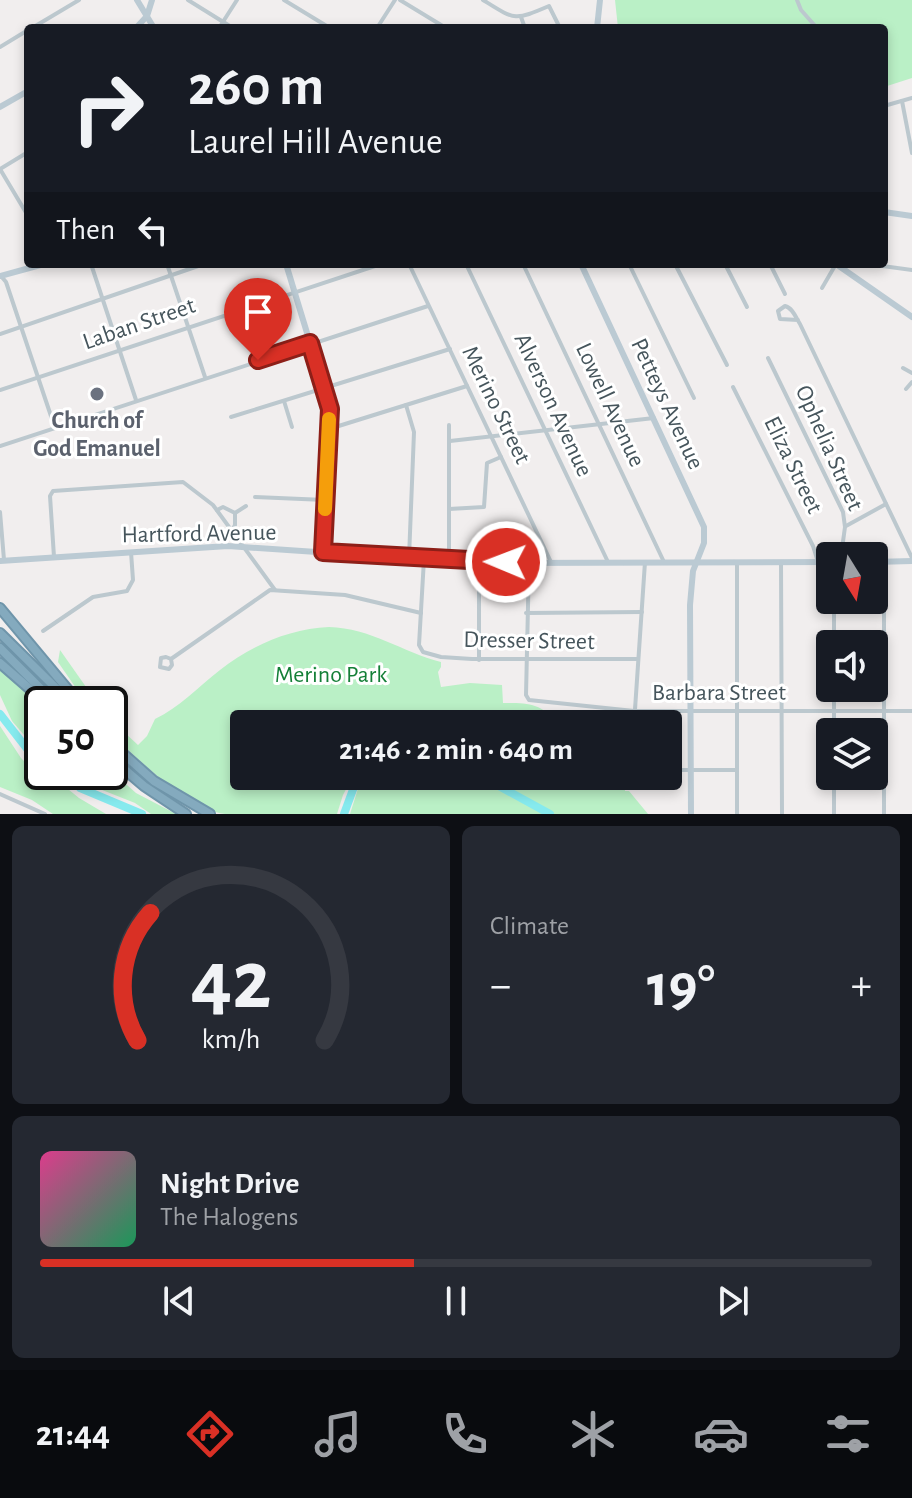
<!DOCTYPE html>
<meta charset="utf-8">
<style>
body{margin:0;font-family:"Alegreya Sans",sans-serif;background:#242831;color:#f1f3f6;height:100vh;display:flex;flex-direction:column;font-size:30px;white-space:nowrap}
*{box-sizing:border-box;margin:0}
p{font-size:26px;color:#9ea1a6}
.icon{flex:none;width:44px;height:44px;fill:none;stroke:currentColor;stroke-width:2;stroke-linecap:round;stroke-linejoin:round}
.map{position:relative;height:814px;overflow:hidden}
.panel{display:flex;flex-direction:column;gap:12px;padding:12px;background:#0d0f14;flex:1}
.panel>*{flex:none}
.hud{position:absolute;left:24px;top:24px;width:864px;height:244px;border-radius:8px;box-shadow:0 4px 12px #0003;background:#171b24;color:#f1f3f6;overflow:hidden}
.needle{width:52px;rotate:169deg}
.controls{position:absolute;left:816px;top:542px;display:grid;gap:16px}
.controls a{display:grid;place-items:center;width:72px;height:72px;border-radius:8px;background:#171b24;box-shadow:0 4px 12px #0003;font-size:40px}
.speed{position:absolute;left:24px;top:686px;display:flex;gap:16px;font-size:40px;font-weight:700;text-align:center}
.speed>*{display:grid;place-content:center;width:104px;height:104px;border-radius:50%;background:#171b24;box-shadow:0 4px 12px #0003;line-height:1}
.speed .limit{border:4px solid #111;border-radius:12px;background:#fff;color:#111}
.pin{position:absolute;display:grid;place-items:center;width:68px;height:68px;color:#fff;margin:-82px -34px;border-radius:50% 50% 50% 0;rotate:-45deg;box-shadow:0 0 8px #0007}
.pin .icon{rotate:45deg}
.me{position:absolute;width:88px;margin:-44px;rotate:271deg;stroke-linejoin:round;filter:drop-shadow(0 0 6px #0008)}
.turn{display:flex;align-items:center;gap:28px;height:168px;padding:0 32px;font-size:36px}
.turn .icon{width:104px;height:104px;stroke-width:2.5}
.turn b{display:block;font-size:56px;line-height:68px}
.then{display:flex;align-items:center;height:76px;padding:0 32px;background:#0003;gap:16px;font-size:30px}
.big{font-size:60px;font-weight:600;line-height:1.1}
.panel .tile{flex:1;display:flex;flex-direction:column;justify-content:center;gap:12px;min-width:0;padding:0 28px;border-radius:12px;background:#242831}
.panel .dial{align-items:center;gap:0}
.dial svg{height:208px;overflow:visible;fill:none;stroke:#363941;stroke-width:7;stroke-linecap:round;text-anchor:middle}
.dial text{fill:#f1f3f6;stroke:none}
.song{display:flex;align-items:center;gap:24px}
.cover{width:96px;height:96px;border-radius:12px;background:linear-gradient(135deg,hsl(330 70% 55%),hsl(150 70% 35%))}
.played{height:8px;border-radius:4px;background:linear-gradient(90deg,#d93025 45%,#363941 45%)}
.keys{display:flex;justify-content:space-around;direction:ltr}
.heat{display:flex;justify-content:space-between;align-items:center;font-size:44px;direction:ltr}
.panel .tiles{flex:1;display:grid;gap:12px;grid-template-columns:1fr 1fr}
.tile:last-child{grid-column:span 2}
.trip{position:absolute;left:230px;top:710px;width:452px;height:80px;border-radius:8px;background:#171b24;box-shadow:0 4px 12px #0003;font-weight:600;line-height:80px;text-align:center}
.dock{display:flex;height:128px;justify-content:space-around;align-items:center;background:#090b0e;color:#9ea1a6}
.dock .icon{width:56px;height:56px}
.dock .active{color:#d93025}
.dock b{font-size:36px;color:#f1f3f6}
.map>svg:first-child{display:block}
</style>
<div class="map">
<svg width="912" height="814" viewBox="0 0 912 814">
<rect width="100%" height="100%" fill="#f1eeee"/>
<!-- green -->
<g fill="#baf0c6">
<path d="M615,0H912V78L884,87V28H618Z"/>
<path d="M329,627C371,628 402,652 441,662V667L438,672L441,687L470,683L502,685L503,703C530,703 540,703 559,724H244V776H353L343,795L337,814C301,814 261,814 225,814C189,810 135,757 110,732V719L138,745L147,736L155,719C180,707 197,688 220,670C252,645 289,629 329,627Z"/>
<path d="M60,650L98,704H87L58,662Z"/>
<path d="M0,668L42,705V756L12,721L0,695Z"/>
<path d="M0,726L21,758L40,777L63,785L79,798L106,814H53L32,800L0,787Z"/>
<path d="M110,770L136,793L176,814H151L135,803L82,782L74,772H110Z"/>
<path d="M362,776H454L502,791L543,814H350Z"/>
<path d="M467,776H626L625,791H629L648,814H546L510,791Z"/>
</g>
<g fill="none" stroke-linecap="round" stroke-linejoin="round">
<!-- river -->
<g stroke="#86eaee" stroke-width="8">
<path d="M0,714L28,750L42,763"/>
<path d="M68,772L80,788L142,814"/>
<path d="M468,776L497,785L550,814"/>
<path d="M344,814L358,776"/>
</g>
<!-- highway casing -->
<g stroke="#6f95aa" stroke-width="12">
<g id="highway">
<path d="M0,608L80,704"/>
<path d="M0,633L72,704"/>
<path d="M0,648L56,704"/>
<path d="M0,663L47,704"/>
<path d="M110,742L154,781L210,814"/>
<path d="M110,757L144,786L186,814"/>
</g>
</g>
<!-- street -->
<g stroke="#bcc8ce" stroke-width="4">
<path d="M188,0L233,28"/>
<path d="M284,0L330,28"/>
<path d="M400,0L446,28"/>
<path d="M483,0C515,20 514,21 549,6L560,28"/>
<path d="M797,0L801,10L817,28"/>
<path d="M521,17L525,28"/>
<path d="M32,28L79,0"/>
<path d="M219,28L237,0"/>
<path d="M377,28L395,0"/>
<path d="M0,47L28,30"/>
<path d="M902,101L912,153"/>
<path d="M884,106L912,98"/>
<path d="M0,169L28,216"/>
<path d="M0,169L28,152"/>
<path d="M91,264L136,400"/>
<path d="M167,264L205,377"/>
<path d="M409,264L551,562"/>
<path d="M466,264L608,562"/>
<path d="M523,264L664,562"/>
<path d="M629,264L694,398"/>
<path d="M675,264L727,365"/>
<path d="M725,264L747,307"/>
<path d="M770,264L785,294"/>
<path d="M868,264L912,270"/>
<path d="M1,276L6,282L55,428"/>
<path d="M822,288L836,264"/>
<path d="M798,320L780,319L778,311L785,306C793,308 796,318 800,324L912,558"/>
<path d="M0,334L204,264"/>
<path d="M768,358L843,512L845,527L841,556"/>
<path d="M903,368L912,373"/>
<path d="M733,387L813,546L818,562"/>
<path d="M906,389L912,382"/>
<path d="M0,390L381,264"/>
<path d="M284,401L292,427"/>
<path d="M406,405L414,432L409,558"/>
<path d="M231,417L450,349"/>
<path d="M329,429L467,386"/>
<path d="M450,441L654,418"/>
<path d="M0,446L428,306"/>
<path d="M255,497L325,500"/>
<path d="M449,509L484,507L487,463L501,457"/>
<path d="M217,510L223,507L235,513V525L232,531"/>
<path d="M0,512L4,560"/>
<path d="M235,513L246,506"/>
<path d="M846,526L886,504"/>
<path d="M54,557L50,496L53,491L183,482L213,505L275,590"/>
<path d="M424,559L419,645L423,652L441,657L472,659H638"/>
<path d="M449,561V425"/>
<path d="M884,561V814"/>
<path d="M529,562L526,695L529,700L634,711H912"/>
<path d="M737,562V814"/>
<path d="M781,562L782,814"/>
<path d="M479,563V660"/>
<path d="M834,600V644"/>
<path d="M526,613L642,612"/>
<path d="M43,631L93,597L127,591L133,580L131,552"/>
<path d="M171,659L166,657L161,658L160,667L169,669L172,665L171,659L270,590L345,595L421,613"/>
<path d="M834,688V732"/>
<path d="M634,724L645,562"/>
<path d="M668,770H737"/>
<path d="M834,776V814"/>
<path d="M0,794L45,814"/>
</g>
<!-- secondary -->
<g stroke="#bbcad3" stroke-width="6">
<path d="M137,0L154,28"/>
<path d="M136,28L147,16L152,0"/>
<path d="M597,28L600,0"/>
<path d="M0,107L28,91"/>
<path d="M884,212L912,216"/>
<path d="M286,264L329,405L323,552"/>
<path d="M581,264L704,527V543L693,571L690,605L691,814"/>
<path d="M836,264L912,317"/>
<path d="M0,276L44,264"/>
<path d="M0,561L228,546L479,563L830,562"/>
<path d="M874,562L912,561"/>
</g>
<!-- highway -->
<use href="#highway" stroke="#84aabe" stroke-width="8"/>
</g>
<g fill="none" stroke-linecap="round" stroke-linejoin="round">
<!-- route casing -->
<g stroke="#8d1f18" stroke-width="20">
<path id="route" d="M258,360L310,343L330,409L323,552L506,562"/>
</g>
<!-- route -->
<use href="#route" stroke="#d93025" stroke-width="14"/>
<!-- slow -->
<path stroke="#f59e0b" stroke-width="14" d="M325,509L329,419"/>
</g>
<!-- markers -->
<circle fill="#6b7280" stroke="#fff" stroke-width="3" cx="97" cy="394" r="8"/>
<g text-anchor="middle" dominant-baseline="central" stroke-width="6" stroke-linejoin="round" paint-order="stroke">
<!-- street labels -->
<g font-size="24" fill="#46555c" stroke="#fff">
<text transform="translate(139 324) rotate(-19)">Laban Street</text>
<text transform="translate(667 404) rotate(65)">Petteys Avenue</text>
<text transform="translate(496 405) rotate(64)">Merino Street</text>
<text transform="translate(553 405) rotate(65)">Alverson Avenue</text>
<text transform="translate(610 405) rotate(65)">Lowell Avenue</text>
<text transform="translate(829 448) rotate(66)">Ophelia Street</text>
<text transform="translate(793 465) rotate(64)">Eliza Street</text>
<text transform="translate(199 534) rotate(-1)">Hartford Avenue</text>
<text transform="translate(529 641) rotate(1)">Dresser Street</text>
<text x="719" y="693">Barbara Street</text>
</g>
<!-- worship labels -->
<g font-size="24" font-weight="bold" fill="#5b616d" stroke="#fff">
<text x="97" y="421">Church of<tspan x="97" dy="28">God Emanuel</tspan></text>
</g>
<!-- park labels -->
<g font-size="24" fill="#147f37" stroke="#fff">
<text x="331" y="675">Merino Park</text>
</g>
</g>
</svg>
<div class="controls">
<a><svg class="needle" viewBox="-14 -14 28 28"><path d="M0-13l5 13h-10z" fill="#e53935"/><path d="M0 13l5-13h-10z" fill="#9ea1a6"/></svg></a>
<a><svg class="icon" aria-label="sound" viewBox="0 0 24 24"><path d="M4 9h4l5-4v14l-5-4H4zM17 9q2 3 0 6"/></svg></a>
<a><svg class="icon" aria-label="layers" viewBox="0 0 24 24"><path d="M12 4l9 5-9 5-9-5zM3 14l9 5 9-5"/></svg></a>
</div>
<div class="speed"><div class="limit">50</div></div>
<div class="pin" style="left:258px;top:360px;background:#d93025"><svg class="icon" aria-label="arrive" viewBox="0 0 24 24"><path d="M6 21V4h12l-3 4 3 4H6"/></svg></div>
<svg class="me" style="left:506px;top:562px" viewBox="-20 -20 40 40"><circle r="17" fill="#d93025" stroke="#fff" stroke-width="3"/><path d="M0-11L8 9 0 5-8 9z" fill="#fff"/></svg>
<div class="trip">21:46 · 2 min · 640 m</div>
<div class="hud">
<div class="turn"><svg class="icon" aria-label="right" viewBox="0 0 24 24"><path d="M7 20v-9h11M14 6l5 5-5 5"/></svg><div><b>260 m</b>Laurel Hill Avenue</div></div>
<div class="then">Then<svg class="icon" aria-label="left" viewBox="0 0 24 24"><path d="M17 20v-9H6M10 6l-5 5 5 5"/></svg></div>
</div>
</div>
<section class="panel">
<div class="tiles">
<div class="tile dial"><svg viewBox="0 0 100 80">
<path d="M14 69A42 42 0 1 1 86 69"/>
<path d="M14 69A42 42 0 0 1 19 20" stroke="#d93025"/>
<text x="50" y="56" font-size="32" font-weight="700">42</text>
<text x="50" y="72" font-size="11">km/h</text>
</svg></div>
<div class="tile"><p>Climate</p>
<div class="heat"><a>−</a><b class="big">19°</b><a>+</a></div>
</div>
<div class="tile">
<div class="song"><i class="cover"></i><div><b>Night Drive</b><p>The Halogens</p></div></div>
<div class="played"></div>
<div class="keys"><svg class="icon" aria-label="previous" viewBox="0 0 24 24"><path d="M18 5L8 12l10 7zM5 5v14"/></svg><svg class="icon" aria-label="pause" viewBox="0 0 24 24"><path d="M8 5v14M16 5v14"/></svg><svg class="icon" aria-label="next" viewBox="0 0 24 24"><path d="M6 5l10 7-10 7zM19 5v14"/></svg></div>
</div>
</div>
</section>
<nav class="dock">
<b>21:44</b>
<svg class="icon active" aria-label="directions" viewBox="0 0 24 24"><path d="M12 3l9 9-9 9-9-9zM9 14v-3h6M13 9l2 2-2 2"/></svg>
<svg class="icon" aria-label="music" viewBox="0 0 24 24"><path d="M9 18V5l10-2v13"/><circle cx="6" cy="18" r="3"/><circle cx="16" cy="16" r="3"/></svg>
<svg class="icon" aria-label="phone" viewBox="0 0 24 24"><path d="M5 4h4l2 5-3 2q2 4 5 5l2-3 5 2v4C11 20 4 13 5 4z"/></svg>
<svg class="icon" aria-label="climate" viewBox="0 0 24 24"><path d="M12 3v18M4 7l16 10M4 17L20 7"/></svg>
<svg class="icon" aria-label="car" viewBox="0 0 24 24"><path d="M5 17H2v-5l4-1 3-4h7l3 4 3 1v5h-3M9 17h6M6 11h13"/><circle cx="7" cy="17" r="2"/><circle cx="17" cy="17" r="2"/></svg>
<svg class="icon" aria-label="filters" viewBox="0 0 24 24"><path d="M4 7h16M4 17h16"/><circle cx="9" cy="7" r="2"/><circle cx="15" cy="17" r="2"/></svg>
</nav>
